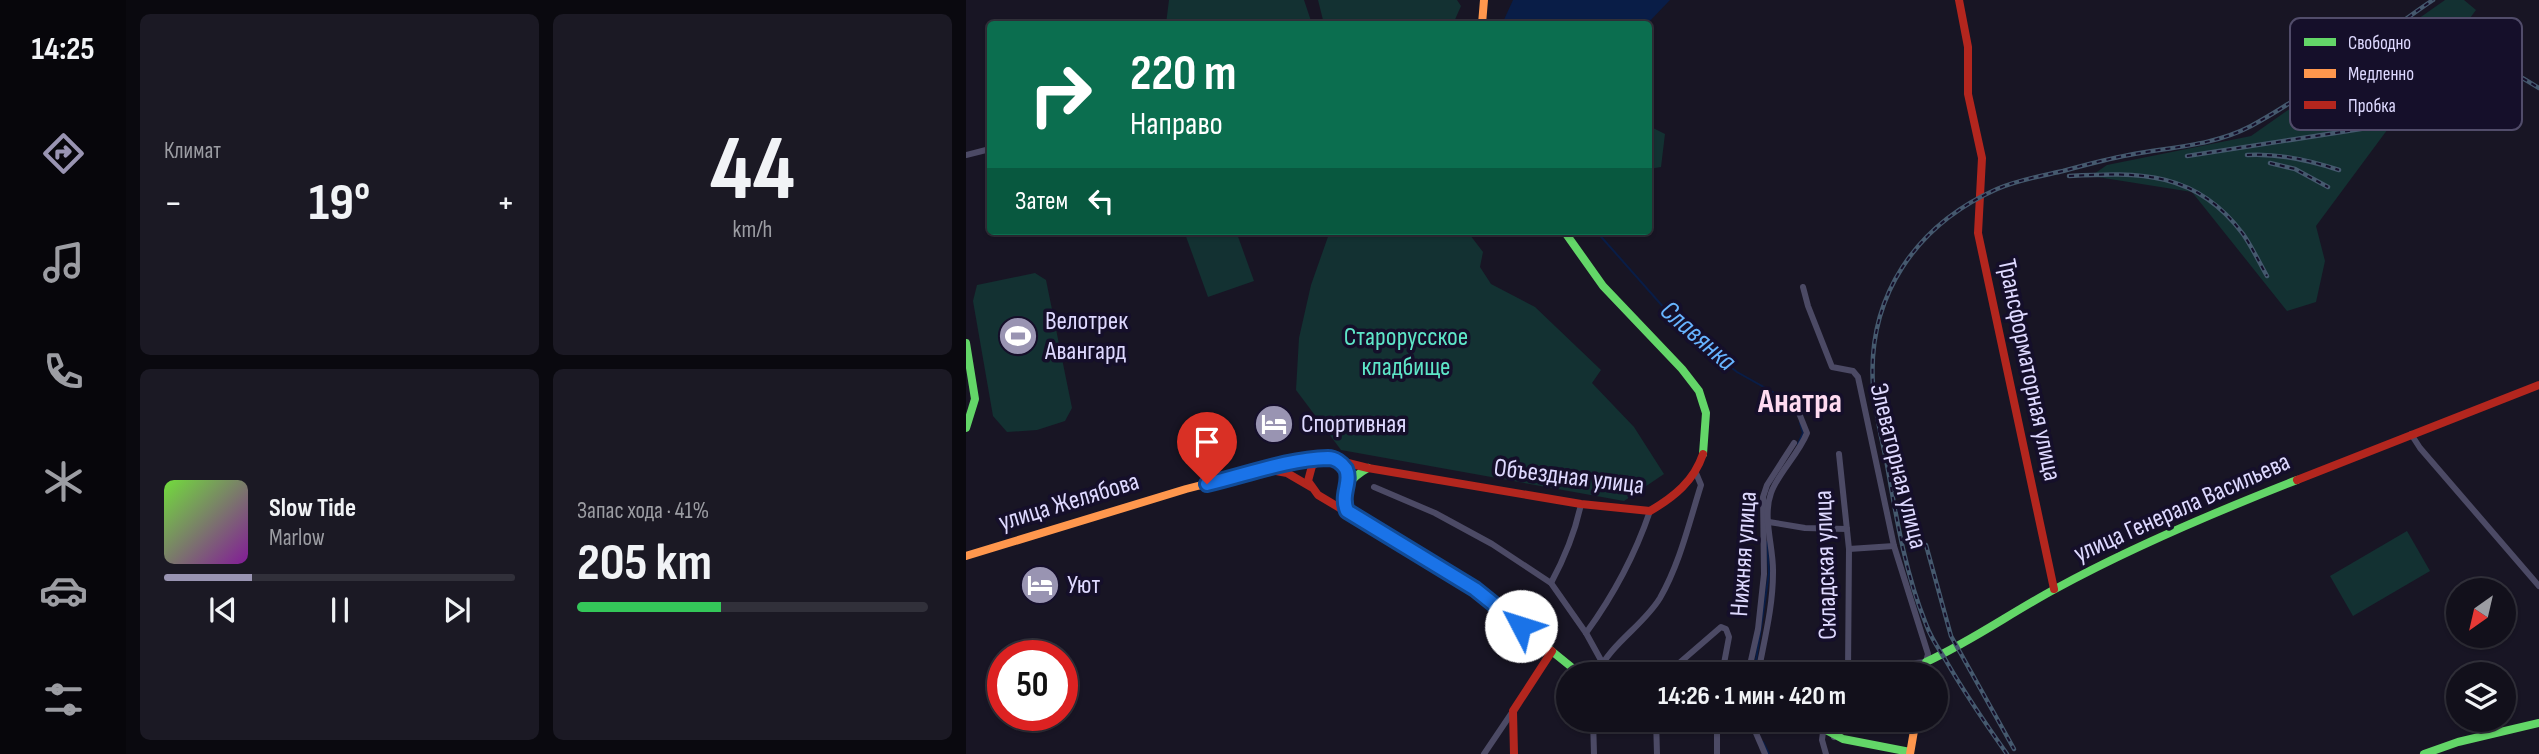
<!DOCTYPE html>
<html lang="ru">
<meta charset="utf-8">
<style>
body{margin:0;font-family:"Sofia Sans Condensed",sans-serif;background:#1b1924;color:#f1f3f6;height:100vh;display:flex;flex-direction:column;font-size:26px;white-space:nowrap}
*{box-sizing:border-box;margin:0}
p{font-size:23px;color:#9c9da3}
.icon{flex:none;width:38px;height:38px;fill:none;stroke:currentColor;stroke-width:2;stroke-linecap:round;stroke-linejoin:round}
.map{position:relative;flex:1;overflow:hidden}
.details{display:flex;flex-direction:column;gap:14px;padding:14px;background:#0a090f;width:840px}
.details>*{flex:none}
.hud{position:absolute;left:21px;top:21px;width:665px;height:214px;border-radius:7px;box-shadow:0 2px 5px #0004,0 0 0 2px #31303a;background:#0b6e4f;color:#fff;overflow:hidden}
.needle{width:46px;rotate:214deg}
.tools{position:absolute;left:1480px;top:578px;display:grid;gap:14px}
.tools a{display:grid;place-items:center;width:70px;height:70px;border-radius:50%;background:#12101b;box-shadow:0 2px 5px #0004,0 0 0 2px #31303a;font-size:35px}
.speed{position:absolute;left:21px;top:640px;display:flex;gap:14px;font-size:35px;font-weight:700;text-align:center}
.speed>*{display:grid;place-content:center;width:91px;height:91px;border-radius:50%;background:#12101b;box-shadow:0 2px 5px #0004,0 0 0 2px #31303a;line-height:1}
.speed .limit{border:10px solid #d22;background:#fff;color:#111}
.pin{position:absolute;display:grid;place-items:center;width:60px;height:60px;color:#fff;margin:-72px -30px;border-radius:50% 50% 50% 0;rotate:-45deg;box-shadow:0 0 7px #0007}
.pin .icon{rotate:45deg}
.me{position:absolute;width:77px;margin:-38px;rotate:310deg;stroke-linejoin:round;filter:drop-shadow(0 0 5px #0008)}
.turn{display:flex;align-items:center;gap:24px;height:147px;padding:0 28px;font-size:32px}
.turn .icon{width:91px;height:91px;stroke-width:2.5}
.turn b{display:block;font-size:49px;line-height:60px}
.then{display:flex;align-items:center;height:66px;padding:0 28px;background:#0003;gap:14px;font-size:26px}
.big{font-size:52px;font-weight:700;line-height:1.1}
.details .card{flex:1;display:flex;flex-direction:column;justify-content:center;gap:10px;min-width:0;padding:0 24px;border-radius:10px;background:#1b1924}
.details .dial{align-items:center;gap:0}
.dial b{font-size:91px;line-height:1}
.song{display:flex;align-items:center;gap:21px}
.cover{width:84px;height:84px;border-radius:10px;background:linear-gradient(135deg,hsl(100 70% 55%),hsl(290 70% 35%))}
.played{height:7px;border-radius:4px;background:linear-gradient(90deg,#9994b2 25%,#31303a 25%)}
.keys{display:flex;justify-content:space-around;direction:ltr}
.heat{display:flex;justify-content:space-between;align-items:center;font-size:38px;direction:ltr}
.charge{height:10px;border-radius:5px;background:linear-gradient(90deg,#34c759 41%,#31303a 0)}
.details .tiles{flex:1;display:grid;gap:14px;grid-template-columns:repeat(2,1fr)}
.trip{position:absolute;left:590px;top:662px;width:392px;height:70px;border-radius:35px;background:#12101b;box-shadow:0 2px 5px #0004,0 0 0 2px #31303a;font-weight:700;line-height:70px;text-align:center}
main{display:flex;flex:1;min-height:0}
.tab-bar{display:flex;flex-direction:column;width:126px;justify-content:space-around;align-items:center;background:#07060b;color:#9c9da3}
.tab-bar .icon{width:49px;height:49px}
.tab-bar .active{color:#9994b2}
.tab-bar b{font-size:32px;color:#f1f3f6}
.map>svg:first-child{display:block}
</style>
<main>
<nav class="tab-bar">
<b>14:25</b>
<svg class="icon active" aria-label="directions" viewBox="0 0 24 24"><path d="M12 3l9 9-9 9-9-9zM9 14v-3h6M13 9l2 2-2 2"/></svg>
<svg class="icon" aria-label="music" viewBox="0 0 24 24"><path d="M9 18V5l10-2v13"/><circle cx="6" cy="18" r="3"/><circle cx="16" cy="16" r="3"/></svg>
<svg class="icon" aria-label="phone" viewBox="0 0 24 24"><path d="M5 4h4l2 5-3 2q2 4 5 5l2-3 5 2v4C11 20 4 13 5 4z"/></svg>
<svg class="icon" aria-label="climate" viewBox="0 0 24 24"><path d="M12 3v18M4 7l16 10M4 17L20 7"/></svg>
<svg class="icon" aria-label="car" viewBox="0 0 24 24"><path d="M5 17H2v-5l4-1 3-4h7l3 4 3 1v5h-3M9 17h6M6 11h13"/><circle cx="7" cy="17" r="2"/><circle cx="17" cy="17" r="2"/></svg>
<svg class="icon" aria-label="filters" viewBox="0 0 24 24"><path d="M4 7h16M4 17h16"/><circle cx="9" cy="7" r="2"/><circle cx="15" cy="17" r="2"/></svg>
</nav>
<section class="details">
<div class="tiles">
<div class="card"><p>Климат</p>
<div class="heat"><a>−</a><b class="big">19°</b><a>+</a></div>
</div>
<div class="card dial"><b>44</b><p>km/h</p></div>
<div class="card">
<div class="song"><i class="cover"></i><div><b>Slow Tide</b><p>Marlow</p></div></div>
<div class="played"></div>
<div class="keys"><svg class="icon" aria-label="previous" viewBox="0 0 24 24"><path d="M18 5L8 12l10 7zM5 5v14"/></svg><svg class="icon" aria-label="pause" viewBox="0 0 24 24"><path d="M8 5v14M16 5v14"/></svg><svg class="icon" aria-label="next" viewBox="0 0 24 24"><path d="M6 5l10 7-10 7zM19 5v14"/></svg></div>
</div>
<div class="card"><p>Запас хода · 41%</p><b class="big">205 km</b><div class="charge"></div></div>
</div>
</section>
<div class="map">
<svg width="1573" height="754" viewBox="0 0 1573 754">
<rect width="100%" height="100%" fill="#181524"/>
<!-- green -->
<g fill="#133132">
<path d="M203,0H338L346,24H200Z"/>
<path d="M352,0H491L495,6L487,24H358Z"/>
<path d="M1479,0H1498L1510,10L1350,226L1359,261L1350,302L1321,311L1226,192L1125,176L1141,165L1285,136Z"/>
<path d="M683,126L699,134L695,167L683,169Z"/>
<path d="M218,231H270L288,281L242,297Z"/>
<path d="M364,231H501L517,252L514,267L525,284L569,307L635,370L626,383L668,427L698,474L658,501L375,450L330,390L333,338L345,285Z"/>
<path d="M69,273L80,280L106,408L99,421L71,430L41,432L27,416L7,301L11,285Z"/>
<path d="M1441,531L1464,571L1387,616L1364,576Z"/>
</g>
<!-- water -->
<path fill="#091d47" d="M547,0H704L681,24H536Z"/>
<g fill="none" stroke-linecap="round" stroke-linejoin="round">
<!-- stream -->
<g stroke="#091d47" stroke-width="2">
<path d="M630,231L715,327L771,372L821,400L830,412"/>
<path d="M832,444L837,433L834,423"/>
<path d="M788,674L803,573L801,542"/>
<path d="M797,742L803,754"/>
</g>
<!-- street -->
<g stroke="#4c4a65" stroke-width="6">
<path d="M0,155L24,149"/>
<path d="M837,287L842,306L866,367L887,371L892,377L928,546L962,654L960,662L882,670"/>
<path d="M1445,434L1454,448L1573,586"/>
<path d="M873,454L883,549L882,672"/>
<path d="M408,487L469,513L526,544L585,583L620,633L636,662"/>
<path d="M803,522L839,528L881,529"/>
<path d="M883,549L928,546"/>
<path d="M585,583C599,557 609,533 615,504"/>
<path d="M620,633C647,596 669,555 684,511"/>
<path d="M711,665L755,627L760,629L763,637L756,674"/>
<path d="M631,674C645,643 677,626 694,598C714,563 723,523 735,485L730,473"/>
<path d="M782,674L792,629L798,574L797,497L801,485L828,443"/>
<path d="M792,674C798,641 807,607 807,573C808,548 796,518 805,493C812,473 832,455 841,433L827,398"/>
<path d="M627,719L628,754"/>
<path d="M690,719L691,754"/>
<path d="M751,719V754"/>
<path d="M784,719L799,754"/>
<path d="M857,732L856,740L860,754"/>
<path d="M868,737L877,719"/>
<path d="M518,754L547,711"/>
</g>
<!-- fast -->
<g stroke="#63d668" stroke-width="8">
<path d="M598,231L637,286L716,369L733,391L740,413L737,454"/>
<path d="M0,343L9,399L0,428"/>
<path d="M381,511C374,490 384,478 402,468"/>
<path d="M419,535L509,589L614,674"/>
<path d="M958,674L960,662C1006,641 1046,612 1091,588C1168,546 1249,512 1331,480"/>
<path d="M839,719L877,739L944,752"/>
<path d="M1458,754L1492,742L1573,723"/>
</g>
<!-- slow -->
<g stroke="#ff974d" stroke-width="8">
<path d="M516,24L518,0"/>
<path d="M0,556L220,489L317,464L351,460"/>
<path d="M944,754L950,719"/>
</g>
<!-- jam -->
<g stroke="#b3261e" stroke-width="8">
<path d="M993,0L1002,47V94L1016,158L1012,233L1088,589"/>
<path d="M304,470L321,473L345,487"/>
<path d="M1331,480L1573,385"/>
<path d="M419,535L352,495L342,481L346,466L354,460L362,458L402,468L615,504L684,511C708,497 728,481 737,454"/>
<path d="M548,754L547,711L586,651"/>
</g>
<!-- rail casing -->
<g stroke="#45596e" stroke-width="4.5">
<g id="rail">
<path d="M1397,58C1473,26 1508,49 1573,88"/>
<path d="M1281,155C1313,153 1343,160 1373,170"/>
<path d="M1221,156L1401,128"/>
<path d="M1304,163L1329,169L1362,187"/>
<path d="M1103,176C1174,172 1230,171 1277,234C1286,247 1293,262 1301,276"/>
<path d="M960,545L985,636L1048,749"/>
<path d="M1041,754C1019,723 998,692 979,659C972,648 964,636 960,624C940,575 931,522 922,470C917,443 909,414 907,386C901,296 950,225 1031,189C1052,180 1075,176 1097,171C1119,165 1141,159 1163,155C1204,147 1247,146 1285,126C1350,91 1406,41 1467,0"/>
</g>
</g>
<!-- rail -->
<use href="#rail" stroke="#150f2a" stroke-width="2" stroke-dasharray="5" stroke-linecap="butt"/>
</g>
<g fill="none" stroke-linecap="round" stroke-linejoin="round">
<!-- route casing -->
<g stroke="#114b97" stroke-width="18">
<path id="route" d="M241,484C280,475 321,459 362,458C369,458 376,463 380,469C386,482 374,494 381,511L509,589L555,626"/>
</g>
<!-- route -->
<use href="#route" stroke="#1a73e8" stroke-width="12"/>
</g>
<!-- icons -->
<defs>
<g id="stadium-disc" transform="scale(2.0125)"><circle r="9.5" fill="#9994b2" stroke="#150f2a"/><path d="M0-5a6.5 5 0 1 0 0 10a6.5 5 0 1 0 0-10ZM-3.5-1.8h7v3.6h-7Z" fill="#fff"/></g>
<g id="hotel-disc" transform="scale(2.0125)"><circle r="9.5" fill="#9994b2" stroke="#150f2a"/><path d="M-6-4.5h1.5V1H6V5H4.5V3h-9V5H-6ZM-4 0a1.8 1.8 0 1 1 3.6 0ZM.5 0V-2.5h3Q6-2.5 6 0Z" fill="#fff"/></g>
</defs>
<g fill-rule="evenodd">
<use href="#stadium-disc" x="52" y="336"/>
<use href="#hotel-disc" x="308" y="424"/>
<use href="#hotel-disc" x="74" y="585"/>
</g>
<g text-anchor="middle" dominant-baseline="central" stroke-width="7" stroke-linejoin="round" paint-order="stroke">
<!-- poi labels -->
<g font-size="26" fill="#ded9ff" stroke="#150f2a" text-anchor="start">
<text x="79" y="321">Велотрек<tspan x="79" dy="30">Авангард</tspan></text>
<text x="335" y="424">Спортивная</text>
<text x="101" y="585">Уют</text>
</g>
<!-- park labels -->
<g font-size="26" fill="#5ee6c8" stroke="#150f2a">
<text x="440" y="337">Старорусское<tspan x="440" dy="30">кладбище</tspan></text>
</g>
<!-- street labels -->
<g font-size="26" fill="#ded9ff" stroke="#150f2a">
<text transform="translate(1063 370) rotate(78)">Трансформаторная улица</text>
<text transform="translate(932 466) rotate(76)">Элеваторная улица</text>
<text transform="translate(603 477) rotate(7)">Объездная улица</text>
<text transform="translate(103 502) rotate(-17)">улица Желябова</text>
<text transform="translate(1216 508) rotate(-24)">улица Генерала Васильева</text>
<text transform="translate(778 554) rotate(-86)">Нижняя улица</text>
<text transform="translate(860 565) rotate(-92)">Складская улица</text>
</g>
<!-- water labels -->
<g font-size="28" font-style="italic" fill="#67b4ff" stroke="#150f2a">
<text transform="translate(732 336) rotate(41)">Славянка</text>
</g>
<!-- district labels -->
<g font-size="33" font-weight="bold" fill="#ffdbf1" stroke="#150f2a">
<text x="834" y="402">Анатра</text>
</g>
</g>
<!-- legend -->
<rect x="1324" y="18" width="232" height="112" rx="10" fill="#150f2a" stroke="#514c6a" stroke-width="2"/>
<rect x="1338" y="38" width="32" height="8" fill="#63d668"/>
<rect x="1338" y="69" width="32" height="9" fill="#ff974d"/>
<rect x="1338" y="101" width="32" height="8" fill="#b3261e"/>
<g font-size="19" fill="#ded9ff">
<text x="1382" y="49">Свободно</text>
<text x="1382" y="80">Медленно</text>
<text x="1382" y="112">Пробка</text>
</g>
</svg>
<div class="tools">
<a><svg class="needle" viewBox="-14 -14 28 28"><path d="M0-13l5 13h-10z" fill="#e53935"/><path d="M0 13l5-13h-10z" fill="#9c9da3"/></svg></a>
<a><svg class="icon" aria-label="layers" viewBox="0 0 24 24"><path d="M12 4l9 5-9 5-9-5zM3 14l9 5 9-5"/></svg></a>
</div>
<div class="speed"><div class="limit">50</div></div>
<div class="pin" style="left:241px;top:484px;background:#d93025"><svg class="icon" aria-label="arrive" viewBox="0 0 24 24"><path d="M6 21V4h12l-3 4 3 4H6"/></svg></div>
<svg class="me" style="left:555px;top:626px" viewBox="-20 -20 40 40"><circle r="19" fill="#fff"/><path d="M0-13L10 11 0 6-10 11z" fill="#1a73e8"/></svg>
<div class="trip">14:26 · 1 мин · 420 m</div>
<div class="hud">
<div class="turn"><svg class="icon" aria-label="right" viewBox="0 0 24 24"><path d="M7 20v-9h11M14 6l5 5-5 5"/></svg><div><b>220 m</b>Направо</div></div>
<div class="then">Затем<svg class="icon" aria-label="left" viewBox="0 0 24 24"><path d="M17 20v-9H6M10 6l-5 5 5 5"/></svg></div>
</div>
</div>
</main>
